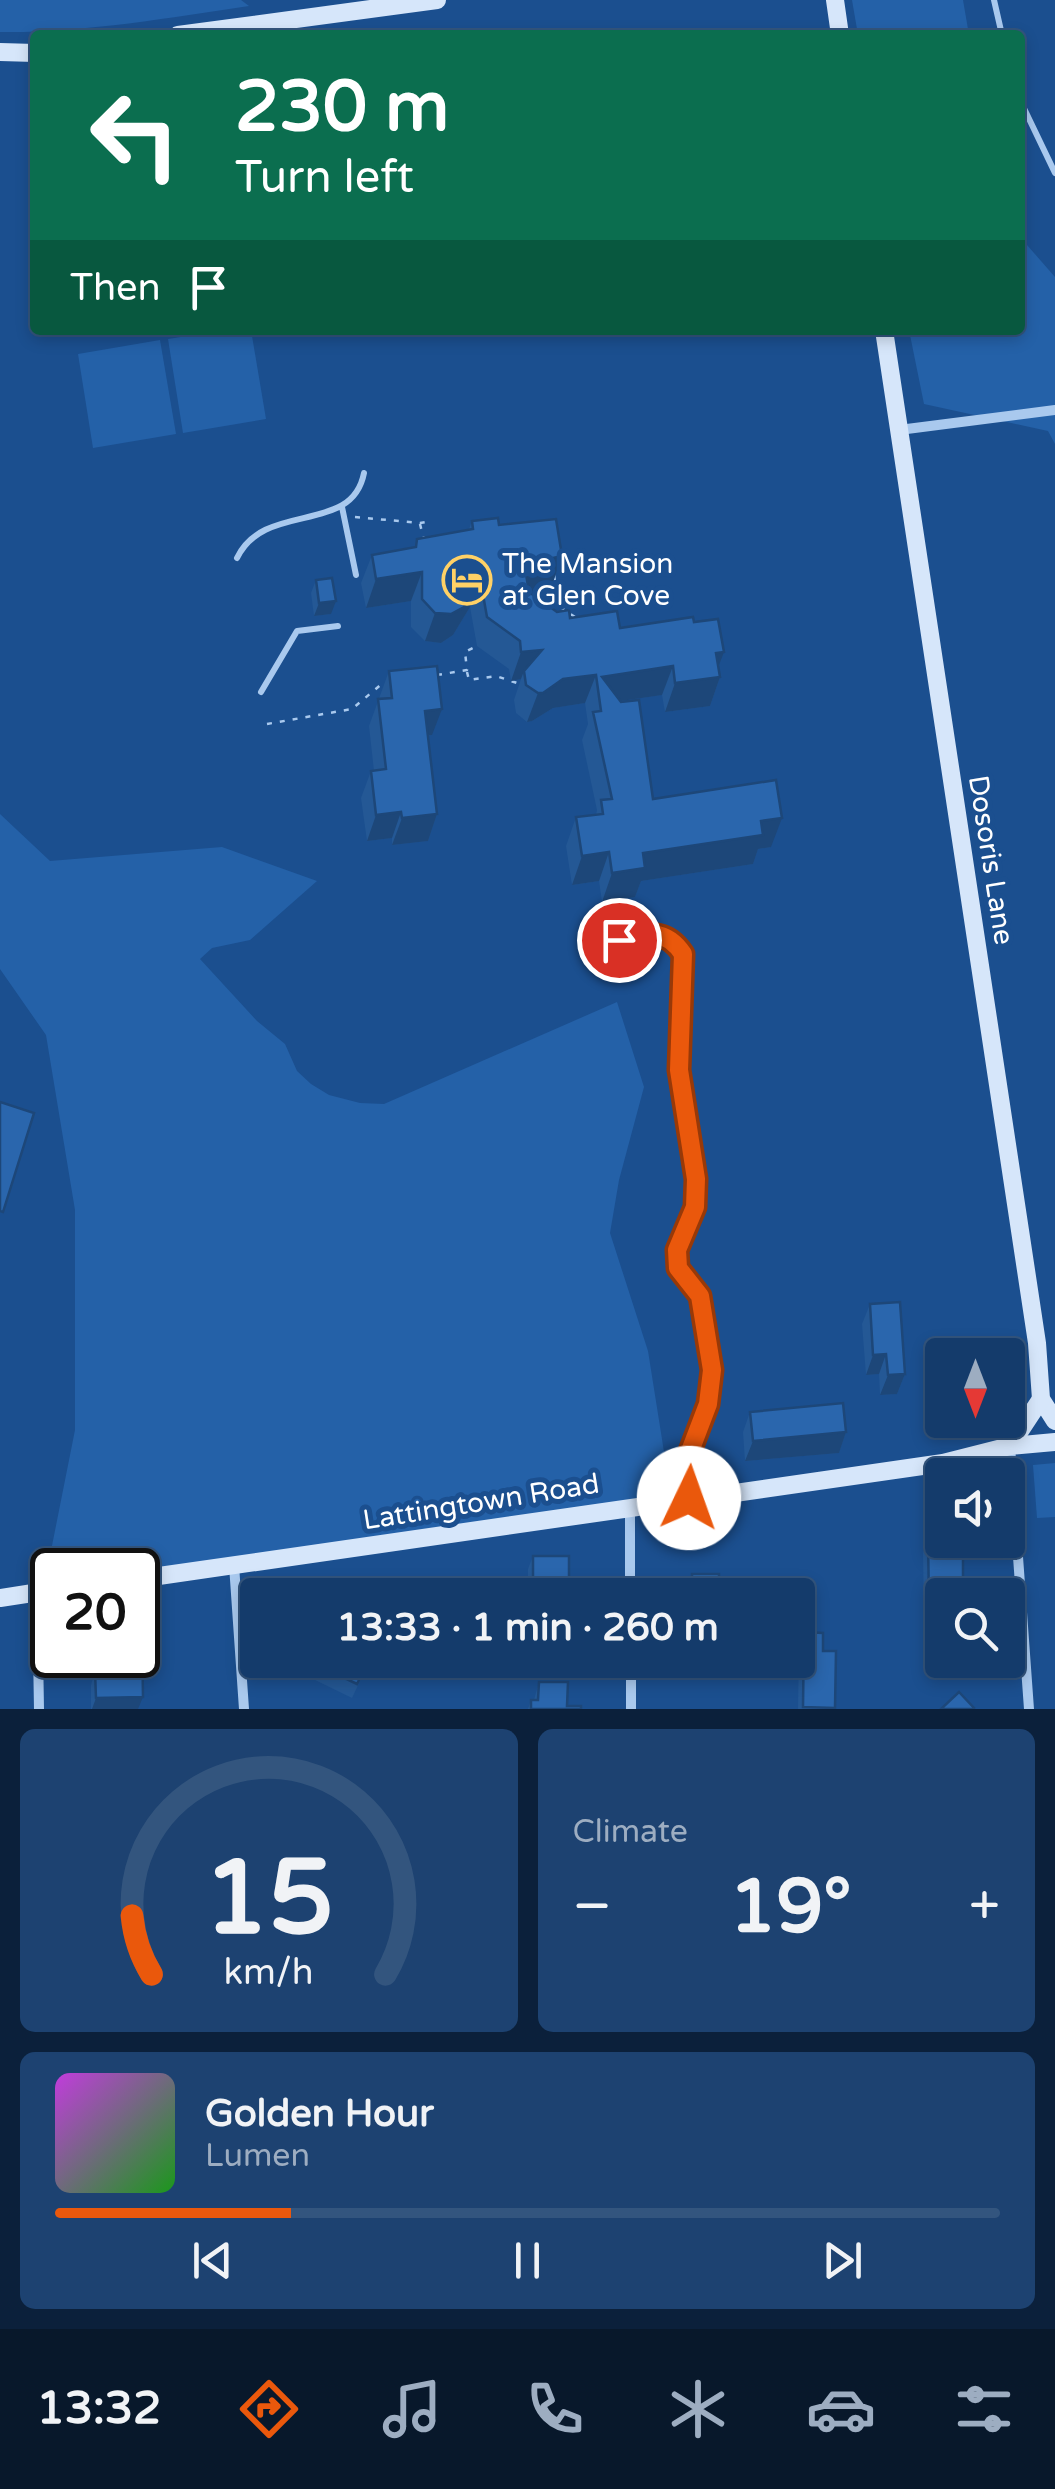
<!DOCTYPE html>
<meta charset="utf-8">
<style>
body{margin:0;font-family:"Varela Round",sans-serif;background:#1d4271;color:#f1f3f6;height:100vh;display:flex;flex-direction:column;font-size:38px;white-space:nowrap}
*{box-sizing:border-box;margin:0}
p{font-size:32px;color:#9dadc1}
.icon{flex:none;width:55px;height:55px;fill:none;stroke:currentColor;stroke-width:2;stroke-linecap:round;stroke-linejoin:round}
.map{position:relative;height:1709px;overflow:hidden}
.side{display:flex;flex-direction:column;gap:20px;padding:20px;background:#0b203b;flex:1}
.side>*{flex:none}
.banner{position:absolute;left:30px;top:30px;width:995px;height:305px;border-radius:10px;box-shadow:0 5px 15px #0003,0 0 0 2px #33557e;background:#0b6e4f;color:#fff;overflow:hidden}
.needle{width:65px;rotate:180deg}
.tools{position:absolute;left:925px;top:1338px;display:grid;gap:20px}
.tools a{display:grid;place-items:center;width:100px;height:100px;border-radius:10px;background:#143b6b;box-shadow:0 5px 15px #0003,0 0 0 2px #33557e;font-size:50px}
.speed{position:absolute;left:30px;top:1548px;display:flex;gap:20px;font-size:50px;font-weight:700;text-align:center}
.speed>*{display:grid;place-content:center;width:130px;height:130px;border-radius:50%;background:#143b6b;box-shadow:0 5px 15px #0003,0 0 0 2px #33557e;line-height:1}
.speed .limit{border:5px solid #111;border-radius:15px;background:#fff;color:#111}
.pin{position:absolute;display:grid;place-items:center;width:85px;height:85px;color:#fff;margin:-42px;border:5px solid #fff;border-radius:50%;box-shadow:0 2px 10px #0007}
.me{position:absolute;width:110px;margin:-55px;rotate:3deg;stroke-linejoin:round;filter:drop-shadow(0 0 8px #0008)}
.turn{display:flex;align-items:center;gap:35px;height:210px;padding:0 40px;font-size:45px}
.turn .icon{width:130px;height:130px;stroke-width:2.5}
.turn b{display:block;font-size:70px;line-height:85px}
.then{display:flex;align-items:center;height:95px;padding:0 40px;background:#0003;gap:20px;font-size:38px}
.big{font-size:75px;font-weight:700;line-height:1.1}
.side .card{flex:1;display:flex;flex-direction:column;justify-content:center;gap:15px;min-width:0;padding:0 35px;border-radius:15px;background:#1d4271}
.side .dial{align-items:center;gap:0}
.dial svg{height:260px;overflow:visible;fill:none;stroke:#33557e;stroke-width:7;stroke-linecap:round;text-anchor:middle}
.dial text{fill:#f1f3f6;stroke:none}
.song{display:flex;align-items:center;gap:30px}
.cover{width:120px;height:120px;border-radius:15px;background:linear-gradient(135deg,hsl(290 70% 55%),hsl(120 70% 35%))}
.played{height:10px;border-radius:5px;background:linear-gradient(90deg,#ea580c 25%,#33557e 25%)}
.keys{display:flex;justify-content:space-around;direction:ltr}
.heat{display:flex;justify-content:space-between;align-items:center;font-size:55px;direction:ltr}
.side .tiles{flex:1;display:grid;gap:20px;grid-template-columns:1fr 1fr}
.card:last-child{grid-column:span 2}
.trip{position:absolute;left:240px;top:1578px;width:575px;height:100px;border-radius:10px;background:#143b6b;box-shadow:0 5px 15px #0003,0 0 0 2px #33557e;font-weight:700;line-height:100px;text-align:center}
.tabs{display:flex;height:160px;justify-content:space-around;align-items:center;background:#08182b;color:#9dadc1}
.tabs .icon{width:70px;height:70px}
.tabs .selected{color:#ea580c}
.tabs b{font-size:45px;color:#f1f3f6}
.map>svg:first-child{display:block}
</style>
<div class="map">
<svg width="1055" height="1709" viewBox="0 0 1055 1709">
<rect width="100%" height="100%" fill="#1b4f8f"/>
<!-- green -->
<g fill="#2461a8">
<path d="M0,0H241L249,6C167,18 83,33 0,32Z"/>
<path d="M852,0H963L969,35H858Z"/>
<path d="M1020,237L1055,277V444L1048,431L924,404L909,330H1020Z"/>
<path d="M225,330H251L266,419L183,433L168,339Z"/>
<path d="M160,340L176,434L93,448L78,354Z"/>
<path d="M0,814L50,861L222,847L317,881L250,940L212,948L200,959L257,1021L285,1044L297,1071L311,1084L329,1095L360,1103L384,1104L617,1002L644,1087L619,1180L610,1233L648,1351L671,1496L138,1577V1570H52V1589L43,1591L75,1430V1210L46,1035L0,969Z"/>
<path d="M1055,1463V1517L1037,1518L1033,1465Z"/>
</g>
<g fill="none" stroke-linecap="round" stroke-linejoin="round">
<!-- path -->
<g stroke="#a9c9ee" stroke-width="2.5" stroke-dasharray="5 8" stroke-linecap="butt">
<path d="M355,517L420,523L432,521"/>
<path d="M420,524L424,540"/>
<path d="M559,565L605,558"/>
<path d="M554,575L559,606L555,610"/>
<path d="M560,607L578,619"/>
<path d="M467,672L469,680L496,676L517,683"/>
<path d="M437,675L467,670L465,652L477,646"/>
<path d="M267,724L352,709L384,682"/>
</g>
<!-- lane -->
<g stroke="#a9c9ee" stroke-width="6">
<path d="M994,0L1002,35"/>
<path d="M1020,100L1055,173"/>
<path d="M342,507L356,575"/>
<path d="M237,558C265,500 352,536 364,473"/>
<path d="M261,692L297,631L338,626"/>
<path d="M619,940C646,932 665,929 683,954L679,1070L696,1179L695,1207L677,1250L678,1268L700,1296L711,1370L708,1404L685,1467L689,1497"/>
</g>
<!-- street -->
<g stroke="#a9c9ee" stroke-width="10">
<path d="M899,430L1055,410"/>
<path d="M1010,1446L1029,1709"/>
<path d="M630,1508V1595"/>
<path d="M234,1565L244,1709"/>
<path d="M37,1592L39,1709"/>
<path d="M631,1660V1709"/>
</g>
<!-- secondary -->
<g stroke="#d6e6fa" stroke-width="18">
<path d="M835,0L840,35"/>
<path d="M178,35L437,0"/>
<path d="M0,52L35,53"/>
<path d="M884,330L1037,1343L1041,1399L1055,1421"/>
<path d="M1010,1446L1055,1442"/>
<path d="M138,1579L943,1463L1010,1446L1041,1399"/>
<path d="M0,1598L52,1590"/>
</g>
</g>
<!-- wall -->
<g fill="#245895">
<path d="M472,521L499,525L562,556L552,585L538,587L533,595L557,612L570,618L620,628L694,622L718,667L720,677L710,706L665,712L662,695L620,701L653,799L771,847L758,849L753,864L641,881L635,897L602,902L599,881L572,885L566,846L576,817L596,815L597,810L582,740L588,724L585,703L553,708L532,721L527,722L516,713L514,700L521,679L511,681L509,669L477,646L470,607L453,635L441,643L425,641L411,627V601L366,608L361,583L372,555L414,548L417,539L469,529Z"/>
<path d="M316,580L331,614L314,616L311,593Z"/>
<path d="M389,671L432,735L428,736L437,814L428,841L392,845V838L367,841L361,798L371,771H374L369,726Z"/>
<path d="M870,1304L905,1374L897,1394L880,1395L879,1374L866,1375L862,1324Z"/>
<path d="M750,1412L846,1432L839,1453L745,1461L743,1432Z"/>
<path d="M928,1539L963,1589L961,1595H942V1616H924L923,1553Z"/>
<path d="M533,1556L569,1595H528V1569Z"/>
<path d="M692,1574L719,1595H688V1588Z"/>
<path d="M804,1632L823,1651H836L835,1709H798L799,1646Z"/>
<path d="M113,1655H138V1709H91V1685L95,1671H113Z"/>
<path d="M274,1660H370L352,1698Z"/>
<path d="M539,1682L567,1706L581,1709H528L531,1700H534Z"/>
</g>
<!-- shaded-wall -->
<g fill="#1d4779">
<path d="M562,556L552,585L538,587L532,598L516,602L526,574L548,559Z"/>
<path d="M422,572L411,601L366,608L376,579Z"/>
<path d="M480,578L470,607L453,635L441,643L425,641L435,613Z"/>
<path d="M336,601L331,614L314,616L319,603Z"/>
<path d="M542,650L524,671L521,679L511,681L521,652Z"/>
<path d="M724,652L714,678L720,677L710,706L665,712L675,683L716,653Z"/>
<path d="M673,666L662,695L600,704L602,677Z"/>
<path d="M596,675L585,703L553,708L532,721L527,722L538,693L563,679Z"/>
<path d="M442,709L432,735L416,737L425,711Z"/>
<path d="M401,812L392,838L367,841L376,815Z"/>
<path d="M437,814L428,841L392,845L402,818Z"/>
<path d="M782,818L771,847L758,849L753,864L641,881L635,897L602,902L612,873L643,853L761,821Z"/>
<path d="M609,852L599,881L572,885L582,856Z"/>
<path d="M886,1354L879,1374L866,1375L873,1355Z"/>
<path d="M905,1374L897,1394L880,1395L888,1375Z"/>
<path d="M846,1432L839,1453L745,1461L753,1441Z"/>
<path d="M929,1603H942V1616H924Z"/>
<path d="M432,1660H489L488,1664L456,1661L452,1672H428Z"/>
<path d="M491,1660H507L505,1665L490,1664Z"/>
<path d="M143,1697L138,1709H92L96,1698Z"/>
</g>
<!-- building -->
<g fill="#2a66ad" stroke="#1d4779" stroke-width="2.5">
<path d="M498,518L499,525L556,519L562,556L548,559L542,569L526,574L529,592L557,612L569,610L570,618L617,611L620,628L693,617L694,622L718,619L724,652L716,653L720,677L675,683L673,666L602,677L621,702L639,700L653,799L776,780L782,818L761,821L763,835L643,853L645,868L612,873L609,852L582,856L576,817L603,814L601,800L612,799L593,712L601,711L596,675L563,679L543,693H538L526,685L524,671L542,650L521,652L520,641L487,617L480,578L464,607L451,614L435,613L422,599V572L376,579L372,555L416,547L417,539L473,529L472,521Z"/>
<path d="M332,578L336,601L319,603L316,580Z"/>
<path d="M437,666L442,709L425,711L437,814L402,818L401,812L376,815L371,771L386,769L378,699L392,698L389,671Z"/>
<path d="M0,1102L34,1113L3,1212L0,1211Z"/>
<path d="M900,1302L905,1374L888,1375L886,1354L873,1355L870,1304Z"/>
<path d="M843,1403L846,1432L753,1441L750,1412Z"/>
<path d="M928,1539L963,1540V1589H955V1595H942V1603H929Z"/>
<rect x="533" y="1556" width="36" height="39"/>
<rect x="692" y="1574" width="27" height="21"/>
<path d="M804,1632L823,1633V1651H836L835,1708L803,1707Z"/>
<path d="M138,1637H142L143,1697L96,1698L95,1671H118V1655H138Z"/>
<path d="M307,1660H369L357,1684Z"/>
<path d="M539,1682H568L567,1706H581V1709H531V1700H538Z"/>
<path d="M959,1692L974,1708L973,1709H941Z"/>
</g>
<g fill="none" stroke-linecap="round" stroke-linejoin="round">
<!-- route casing -->
<g stroke="#983908" stroke-width="25">
<path id="route" d="M619,940C646,933 666,928 683,954L679,1070L696,1179L695,1207L677,1250L678,1268L700,1296L712,1370L708,1404L684,1467L689,1498"/>
</g>
<!-- route -->
<use href="#route" stroke="#ea580c" stroke-width="18"/>
</g>
<!-- icons -->
<defs>
<g id="hotel-ring" transform="scale(2.5)"><circle r="9.5" fill="#1b4f8f" stroke="#ffd166" stroke-width="1.5"/><path d="M-6-4.5h1.5V1H6V5H4.5V3h-9V5H-6ZM-4 0a1.8 1.8 0 1 1 3.6 0ZM.5 0V-2.5h3Q6-2.5 6 0Z" fill="#ffd166"/></g>
</defs>
<g fill-rule="evenodd">
<use href="#hotel-ring" x="467" y="580"/>
</g>
<g text-anchor="middle" dominant-baseline="central" stroke-width="10" stroke-linejoin="round" paint-order="stroke">
<!-- poi labels -->
<g font-size="28" fill="#fff" stroke="#1b4f8f" text-anchor="start">
<text x="502" y="564">The Mansion<tspan x="502" dy="32">at Glen Cove</tspan></text>
</g>
<!-- street labels -->
<g font-size="28" fill="#fff" stroke="#1b4f8f">
<text transform="translate(991 860) rotate(81)">Dosoris Lane</text>
<text transform="translate(481 1502) rotate(-9)">Lattingtown Road</text>
</g>
</g>
</svg>
<div class="tools">
<a><svg class="needle" viewBox="-14 -14 28 28"><path d="M0-13l5 13h-10z" fill="#e53935"/><path d="M0 13l5-13h-10z" fill="#9dadc1"/></svg></a>
<a><svg class="icon" aria-label="sound" viewBox="0 0 24 24"><path d="M4 9h4l5-4v14l-5-4H4zM17 9q2 3 0 6"/></svg></a>
<a><svg class="icon" aria-label="search" viewBox="0 0 24 24"><circle cx="10" cy="10" r="6"/><path d="M15 15l6 6"/></svg></a>
</div>
<div class="speed"><div class="limit">20</div></div>
<div class="pin" style="left:619px;top:940px;background:#d93025"><svg class="icon" aria-label="arrive" viewBox="0 0 24 24"><path d="M6 21V4h12l-3 4 3 4H6"/></svg></div>
<svg class="me" style="left:689px;top:1498px" viewBox="-20 -20 40 40"><circle r="19" fill="#fff"/><path d="M0-13L10 11 0 6-10 11z" fill="#ea580c"/></svg>
<div class="trip">13:33 · 1 min · 260 m</div>
<div class="banner">
<div class="turn"><svg class="icon" aria-label="left" viewBox="0 0 24 24"><path d="M17 20v-9H6M10 6l-5 5 5 5"/></svg><div><b>230 m</b>Turn left</div></div>
<div class="then">Then<svg class="icon" aria-label="arrive" viewBox="0 0 24 24"><path d="M6 21V4h12l-3 4 3 4H6"/></svg></div>
</div>
</div>
<section class="side">
<div class="tiles">
<div class="card dial"><svg viewBox="0 0 100 80">
<path d="M14 69A42 42 0 1 1 86 69"/>
<path d="M14 69A42 42 0 0 1 8 51" stroke="#ea580c"/>
<text x="50" y="56" font-size="32" font-weight="700">15</text>
<text x="50" y="72" font-size="11">km/h</text>
</svg></div>
<div class="card"><p>Climate</p>
<div class="heat"><a>−</a><b class="big">19°</b><a>+</a></div>
</div>
<div class="card">
<div class="song"><i class="cover"></i><div><b>Golden Hour</b><p>Lumen</p></div></div>
<div class="played"></div>
<div class="keys"><svg class="icon" aria-label="previous" viewBox="0 0 24 24"><path d="M18 5L8 12l10 7zM5 5v14"/></svg><svg class="icon" aria-label="pause" viewBox="0 0 24 24"><path d="M8 5v14M16 5v14"/></svg><svg class="icon" aria-label="next" viewBox="0 0 24 24"><path d="M6 5l10 7-10 7zM19 5v14"/></svg></div>
</div>
</div>
</section>
<nav class="tabs">
<b>13:32</b>
<svg class="icon selected" aria-label="directions" viewBox="0 0 24 24"><path d="M12 3l9 9-9 9-9-9zM9 14v-3h6M13 9l2 2-2 2"/></svg>
<svg class="icon" aria-label="music" viewBox="0 0 24 24"><path d="M9 18V5l10-2v13"/><circle cx="6" cy="18" r="3"/><circle cx="16" cy="16" r="3"/></svg>
<svg class="icon" aria-label="phone" viewBox="0 0 24 24"><path d="M5 4h4l2 5-3 2q2 4 5 5l2-3 5 2v4C11 20 4 13 5 4z"/></svg>
<svg class="icon" aria-label="climate" viewBox="0 0 24 24"><path d="M12 3v18M4 7l16 10M4 17L20 7"/></svg>
<svg class="icon" aria-label="car" viewBox="0 0 24 24"><path d="M5 17H2v-5l4-1 3-4h7l3 4 3 1v5h-3M9 17h6M6 11h13"/><circle cx="7" cy="17" r="2"/><circle cx="17" cy="17" r="2"/></svg>
<svg class="icon" aria-label="filters" viewBox="0 0 24 24"><path d="M4 7h16M4 17h16"/><circle cx="9" cy="7" r="2"/><circle cx="15" cy="17" r="2"/></svg>
</nav>
